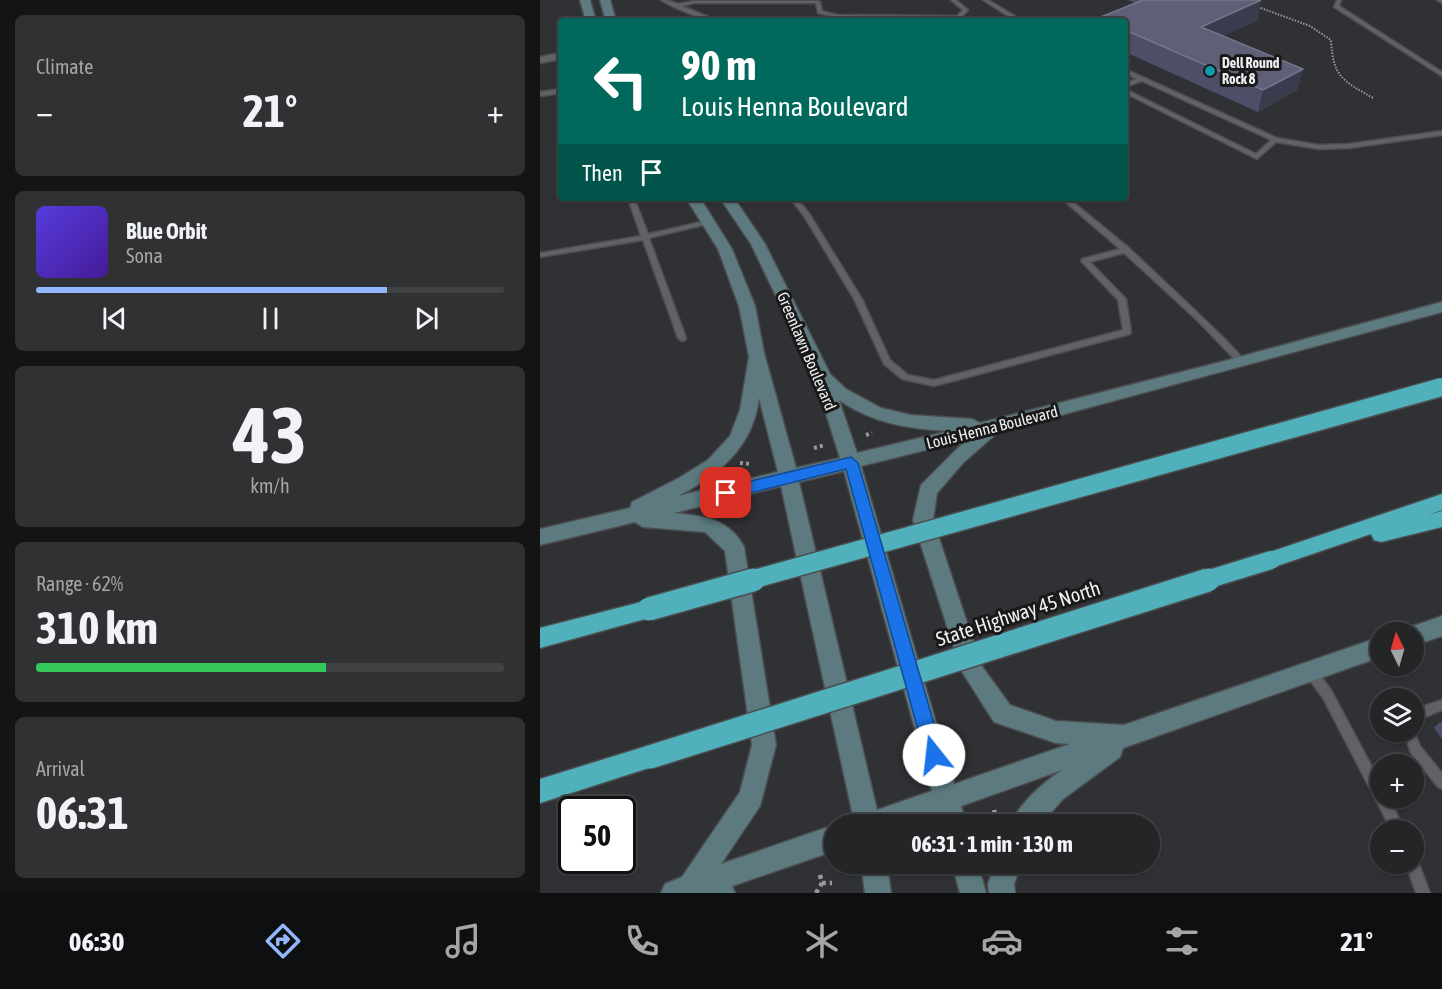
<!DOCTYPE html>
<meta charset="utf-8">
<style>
body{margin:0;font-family:"Asap Condensed",sans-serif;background:#303133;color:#f1f3f6;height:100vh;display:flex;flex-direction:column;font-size:22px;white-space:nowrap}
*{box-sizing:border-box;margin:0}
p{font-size:20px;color:#a3a5a7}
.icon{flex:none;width:33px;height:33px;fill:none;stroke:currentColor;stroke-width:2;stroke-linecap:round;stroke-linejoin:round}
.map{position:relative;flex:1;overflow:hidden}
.sheet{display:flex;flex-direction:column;gap:15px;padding:15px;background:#141415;width:540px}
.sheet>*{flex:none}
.guide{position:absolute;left:18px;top:18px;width:570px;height:183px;border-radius:6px;box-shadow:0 2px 4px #0004,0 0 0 2px #414244;background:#00695c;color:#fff;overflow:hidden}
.needle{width:39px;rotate:355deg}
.tools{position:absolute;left:830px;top:622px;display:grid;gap:12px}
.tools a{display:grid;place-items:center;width:54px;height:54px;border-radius:50%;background:#242527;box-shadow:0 2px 4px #0004,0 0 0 2px #414244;font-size:30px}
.speed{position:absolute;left:18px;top:796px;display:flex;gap:12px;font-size:30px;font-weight:700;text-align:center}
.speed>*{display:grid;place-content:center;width:78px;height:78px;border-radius:50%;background:#242527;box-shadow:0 2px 4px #0004,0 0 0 2px #414244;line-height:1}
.speed .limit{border:3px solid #111;border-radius:9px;background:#fff;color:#111}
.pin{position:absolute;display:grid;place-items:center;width:51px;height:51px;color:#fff;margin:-26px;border-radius:12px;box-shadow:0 3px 9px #0006}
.me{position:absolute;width:66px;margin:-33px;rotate:344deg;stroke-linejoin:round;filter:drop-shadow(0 0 4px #0008)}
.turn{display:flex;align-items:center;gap:21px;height:126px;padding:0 24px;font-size:27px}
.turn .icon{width:78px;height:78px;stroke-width:2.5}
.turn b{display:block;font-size:42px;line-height:51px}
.then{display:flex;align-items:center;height:57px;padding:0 24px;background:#0003;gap:12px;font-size:22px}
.big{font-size:45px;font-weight:700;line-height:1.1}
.sheet .widget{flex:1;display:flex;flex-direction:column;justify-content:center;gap:9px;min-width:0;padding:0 21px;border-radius:9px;background:#303133}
.sheet .dial{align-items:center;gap:0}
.dial b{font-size:78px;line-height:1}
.song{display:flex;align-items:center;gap:18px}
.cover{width:72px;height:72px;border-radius:9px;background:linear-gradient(135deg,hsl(250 70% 55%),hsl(260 70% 35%))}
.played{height:6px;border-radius:3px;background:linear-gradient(90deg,#93b7fd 75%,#414244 75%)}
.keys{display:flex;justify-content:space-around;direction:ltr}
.heat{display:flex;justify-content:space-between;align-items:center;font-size:33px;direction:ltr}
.charge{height:9px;border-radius:4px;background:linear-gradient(90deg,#34c759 62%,#414244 0)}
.trip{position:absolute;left:284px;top:814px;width:336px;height:60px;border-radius:30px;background:#242527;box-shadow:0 2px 4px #0004,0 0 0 2px #414244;font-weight:700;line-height:60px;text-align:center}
.tab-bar{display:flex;height:96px;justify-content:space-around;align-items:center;background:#0e0f10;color:#a3a5a7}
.tab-bar .icon{width:42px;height:42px}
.tab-bar .on{color:#93b7fd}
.tab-bar b{font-size:27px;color:#f1f3f6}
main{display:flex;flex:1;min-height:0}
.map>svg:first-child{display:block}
</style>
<main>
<section class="sheet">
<div class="widget"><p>Climate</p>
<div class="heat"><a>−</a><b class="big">21°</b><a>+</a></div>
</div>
<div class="widget">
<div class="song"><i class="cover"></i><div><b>Blue Orbit</b><p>Sona</p></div></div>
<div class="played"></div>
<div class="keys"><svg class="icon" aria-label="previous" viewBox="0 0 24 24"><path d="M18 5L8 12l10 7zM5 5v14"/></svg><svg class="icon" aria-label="pause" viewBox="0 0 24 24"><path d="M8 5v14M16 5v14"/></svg><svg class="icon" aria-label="next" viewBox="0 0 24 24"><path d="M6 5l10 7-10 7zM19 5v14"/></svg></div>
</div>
<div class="widget dial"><b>43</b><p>km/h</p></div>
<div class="widget"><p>Range · 62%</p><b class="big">310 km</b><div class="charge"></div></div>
<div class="widget"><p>Arrival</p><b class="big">06:31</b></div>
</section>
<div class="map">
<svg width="902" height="893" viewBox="0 0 902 893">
<rect width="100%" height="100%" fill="#303134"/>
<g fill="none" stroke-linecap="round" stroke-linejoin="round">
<!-- service casing -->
<g stroke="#4c4d4f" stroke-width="3">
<g id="service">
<path d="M121,0H127L138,4L154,1H278L280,2L282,11L297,15L417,16L423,10L411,0H416L428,10L418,20L297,17L278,13L276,3H154L142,6L178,21C164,21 132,7 121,0Z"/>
<path d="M443,0H448L483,21H476Z"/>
<path d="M797,0H801L799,6L902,72V76L794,7Z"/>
<path d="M897,0H902V3Z"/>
<path d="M585,69L737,138L779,145L809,144L902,131V135L809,148L779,149L736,142L717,159L585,93V89L716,154L731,140L602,81L585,87V83L597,79L585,73Z"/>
<path d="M21,89V93L0,96V92Z"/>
<path d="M88,198H94L108,234L170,220L173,222L172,223L109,238L146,338L145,340L142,341L138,338L103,240L0,257V253L101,236Z"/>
<path d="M250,198H257L270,215L322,299L350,360L368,375L394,380L583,330L578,300L541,261L542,259L580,249L521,198H528L589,248L641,297L685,339L707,363L703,366L700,365L658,321L584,253L550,262L586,299L591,332L590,334L394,386L362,379L344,364L314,299L264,216Z"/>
<path d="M770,666L774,667L791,690L840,782V798H849L865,831H852L783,698L766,675L764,671L766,667Z"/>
<path d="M902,700V710L873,722V710Z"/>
<path d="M873,728L880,746L902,773V789L898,787L871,753L864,732H873Z"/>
<path d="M873,858L877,859L890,893H876L866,864H873Z"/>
</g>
</g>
<!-- tertiary casing -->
<g stroke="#4c4d4f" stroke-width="3">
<path id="tertiary" d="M21,53V59L0,63V57Z"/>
</g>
<!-- secondary casing -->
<g stroke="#4c4d4f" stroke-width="3">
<g id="secondary">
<path d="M40,0H50L56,21H46Z"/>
<path d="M60,0H70L76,21H66Z"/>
<path d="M146,198H160L192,249L215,306L224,353L256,468L300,458L274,375L211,244L180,198H194L225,244L290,374L306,389L341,408L371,415L432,419L440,423L677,363L902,302V312L458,432L423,463L397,493L393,520L441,665L470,705L516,721L584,725L840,637V657L583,748L580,757L523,799L500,825H470C480,803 503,783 522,770L421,806L427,825H401L398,814L366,825H315L241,486L134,513C162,516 189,518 204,547L236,745L220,806L181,864L294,825V851L192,886L195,893H121L125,884L142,877L200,792L212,745L185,551L165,532L103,527L95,522L0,545V529L90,508L92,502L139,478L168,460L190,436L200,410L209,357L199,306L178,249ZM219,398L238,472L138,496C179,475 213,447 219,398ZM299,400C332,423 369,429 409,431L317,453ZM426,440L381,485L373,520L421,670L454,722L516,743L530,744L414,784L321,466ZM304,471L392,791L337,810L259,482Z"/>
<path d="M902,616V636L873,646V633H864L865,629Z"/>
<path d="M321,864H347L351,893H325Z"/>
<path d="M412,864H438L446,893H420Z"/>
<path d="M455,864H481L474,884L475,893H449L448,884Z"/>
</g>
</g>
<!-- motorway casing -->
<g stroke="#4c4d4f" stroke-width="3">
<g id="motorway">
<path d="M902,494V510L888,515L902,511V527L841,542L834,540L831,534L731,568L724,566L721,560L724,554Z"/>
<path d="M109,600L116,602L120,609L116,616L0,648V628Z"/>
<path d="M110,745L118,749L122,757L118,765L0,803V779Z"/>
</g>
</g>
<!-- path-far2 -->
<path stroke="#999a9c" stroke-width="2" stroke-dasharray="1.5 1.5" stroke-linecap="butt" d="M718,7L770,26L791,40C793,77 802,80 833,98"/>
<!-- path-far1 -->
<g stroke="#999a9c" stroke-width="4" stroke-dasharray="3 3" stroke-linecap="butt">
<path d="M326,435L332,433"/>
<path d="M274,448L285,445"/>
<path d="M200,463L210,464"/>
</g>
<!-- path -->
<g stroke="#999a9c" stroke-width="4.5" stroke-dasharray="4 4" stroke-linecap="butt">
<path d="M454,810L456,819L461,818"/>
<path d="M280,875L282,883H292"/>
<path d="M276,893L282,883"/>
</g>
<!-- service -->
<use href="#service" fill="#616265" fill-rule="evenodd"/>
<!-- tertiary -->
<use href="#tertiary" fill="#616265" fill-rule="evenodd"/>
<!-- secondary -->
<use href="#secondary" fill="#5c7a7f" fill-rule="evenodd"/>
<!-- motorway -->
<use href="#motorway" fill="#50b1bc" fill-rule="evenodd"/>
<!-- motorway-bridge-far1 casing -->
<g stroke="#4c4d4f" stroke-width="21" stroke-linecap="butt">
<g id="motorway-bridge-far1">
<path d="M207,581L902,387"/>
<path d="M663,581L731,560"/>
</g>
</g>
<!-- motorway-bridge casing -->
<g stroke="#4c4d4f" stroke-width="26" stroke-linecap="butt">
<g id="motorway-bridge">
<path d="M109,609L213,580"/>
<path d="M110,757L668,580"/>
</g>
</g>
<!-- motorway-bridge-far1 -->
<use href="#motorway-bridge-far1" stroke="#50b1bc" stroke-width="18"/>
<!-- motorway-bridge -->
<use href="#motorway-bridge" stroke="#50b1bc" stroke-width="23"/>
</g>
<!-- wall -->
<g fill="#4d4f69">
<path d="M588,0H721L717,21L682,36L763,69L757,90L718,112L585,52V21H557L558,18L595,3Z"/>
<path d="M902,722V739L894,728L899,723Z"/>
</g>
<!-- shaded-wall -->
<g fill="#3a3c4e">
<path d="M721,0L717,21L657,48L661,27Z"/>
<path d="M763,69L757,90L718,112L723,90Z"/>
</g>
<!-- building -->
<path fill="#5f6078" stroke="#75778b" stroke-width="1.5" d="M603,0H721L661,27L763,69L723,90L585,30V21H564L558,18Z"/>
<!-- route -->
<path fill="#1a73e8" stroke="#114b97" stroke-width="1.5" d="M311,457L318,463L403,755L400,761L394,764L387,761L385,755L306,469L186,499L181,497L179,493L181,489L186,487Z"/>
<!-- markers -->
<circle fill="#0f9aa8" stroke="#19191a" stroke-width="2" cx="670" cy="71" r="6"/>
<g text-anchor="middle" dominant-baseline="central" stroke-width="6" stroke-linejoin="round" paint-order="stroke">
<!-- far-poi labels -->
<g font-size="14" font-weight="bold" fill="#eff0f1" stroke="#19191a" text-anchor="start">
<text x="682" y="63">Dell Round<tspan x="682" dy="16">Rock 8</tspan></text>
</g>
<!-- street labels -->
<g font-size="16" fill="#eff0f1" stroke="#19191a">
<text transform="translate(267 351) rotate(67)">Greenlawn Boulevard</text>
<text transform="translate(452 427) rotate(-14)">Louis Henna Boulevard</text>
</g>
<!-- near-street labels -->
<g font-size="20" fill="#eff0f1" stroke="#19191a">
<text transform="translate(478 613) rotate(-18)">State Highway 45 North</text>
</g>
</g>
</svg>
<div class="tools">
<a><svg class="needle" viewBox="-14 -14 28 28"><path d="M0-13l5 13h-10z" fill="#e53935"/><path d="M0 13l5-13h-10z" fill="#a3a5a7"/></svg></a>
<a><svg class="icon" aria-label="layers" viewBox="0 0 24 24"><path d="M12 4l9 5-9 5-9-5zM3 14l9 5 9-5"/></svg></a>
<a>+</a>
<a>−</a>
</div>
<div class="speed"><div class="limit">50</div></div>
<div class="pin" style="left:186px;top:493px;background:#d93025"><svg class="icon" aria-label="arrive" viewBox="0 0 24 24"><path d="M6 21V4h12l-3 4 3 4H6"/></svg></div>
<svg class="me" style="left:394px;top:755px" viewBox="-20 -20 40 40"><circle r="19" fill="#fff"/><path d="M0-13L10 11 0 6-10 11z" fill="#1a73e8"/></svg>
<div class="trip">06:31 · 1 min · 130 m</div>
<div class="guide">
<div class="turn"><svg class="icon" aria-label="left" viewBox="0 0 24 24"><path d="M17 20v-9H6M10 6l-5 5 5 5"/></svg><div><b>90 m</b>Louis Henna Boulevard</div></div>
<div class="then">Then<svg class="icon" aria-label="arrive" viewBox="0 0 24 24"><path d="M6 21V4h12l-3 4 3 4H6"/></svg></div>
</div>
</div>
</main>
<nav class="tab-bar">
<b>06:30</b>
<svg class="icon on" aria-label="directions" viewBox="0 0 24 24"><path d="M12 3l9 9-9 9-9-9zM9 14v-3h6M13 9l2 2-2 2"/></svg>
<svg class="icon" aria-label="music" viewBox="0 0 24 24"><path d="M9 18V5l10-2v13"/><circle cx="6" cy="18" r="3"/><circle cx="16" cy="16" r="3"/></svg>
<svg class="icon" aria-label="phone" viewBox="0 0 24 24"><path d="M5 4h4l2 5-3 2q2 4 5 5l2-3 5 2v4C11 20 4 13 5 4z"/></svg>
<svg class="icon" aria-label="climate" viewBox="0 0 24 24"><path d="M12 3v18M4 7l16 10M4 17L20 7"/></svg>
<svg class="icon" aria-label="car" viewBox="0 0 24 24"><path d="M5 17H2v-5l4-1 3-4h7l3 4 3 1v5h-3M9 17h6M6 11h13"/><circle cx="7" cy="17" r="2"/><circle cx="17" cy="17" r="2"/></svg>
<svg class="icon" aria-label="filters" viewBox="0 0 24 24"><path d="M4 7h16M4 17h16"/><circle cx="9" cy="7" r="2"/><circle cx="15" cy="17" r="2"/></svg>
<b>21°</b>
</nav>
